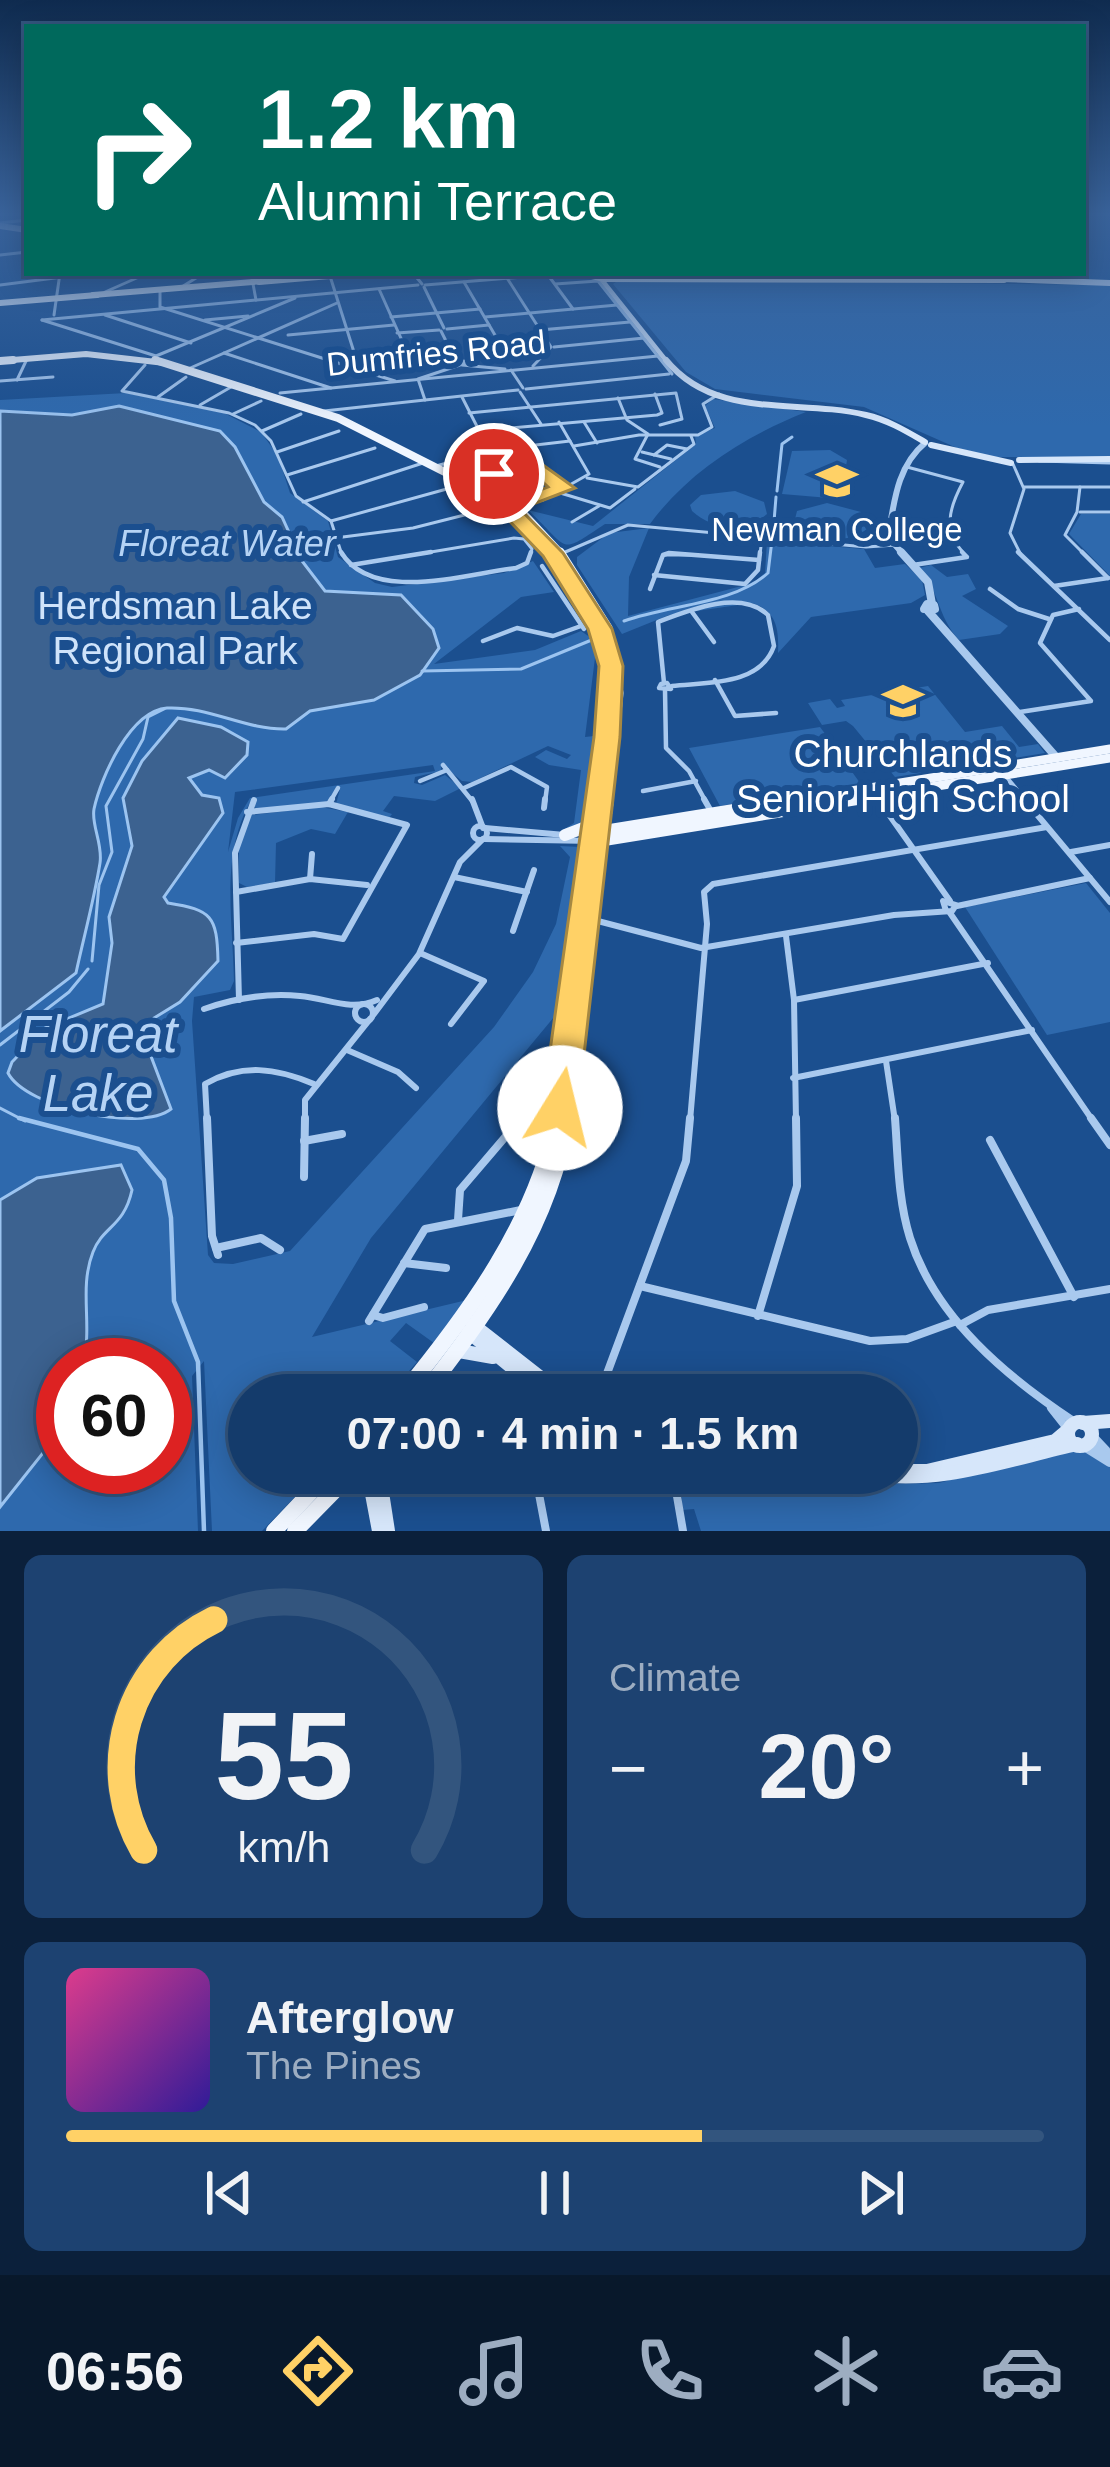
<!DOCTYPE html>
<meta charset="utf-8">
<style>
body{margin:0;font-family:Helvetica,sans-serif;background:#1d4271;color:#f1f3f6;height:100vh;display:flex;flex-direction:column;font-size:45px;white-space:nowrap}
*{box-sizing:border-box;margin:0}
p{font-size:39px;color:#9dadc1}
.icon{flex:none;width:66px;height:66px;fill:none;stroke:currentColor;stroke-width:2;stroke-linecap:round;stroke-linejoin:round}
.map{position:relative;height:1531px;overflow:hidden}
.sheet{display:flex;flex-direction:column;gap:24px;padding:24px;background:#0b203b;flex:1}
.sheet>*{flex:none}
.banner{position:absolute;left:24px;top:24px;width:1062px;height:252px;border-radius:0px;box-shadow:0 6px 30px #0003,0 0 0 3px #33557e;background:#00695c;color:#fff;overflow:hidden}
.speed{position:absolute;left:36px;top:1338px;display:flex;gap:24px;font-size:60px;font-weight:700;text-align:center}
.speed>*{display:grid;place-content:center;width:156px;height:156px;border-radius:50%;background:#143b6b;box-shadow:0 6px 30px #0003,0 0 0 3px #33557e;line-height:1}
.speed .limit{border:18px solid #d22;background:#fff;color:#111}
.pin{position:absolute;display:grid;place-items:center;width:102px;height:102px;color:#fff;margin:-51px;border:6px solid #fff;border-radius:50%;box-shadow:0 3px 12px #0007}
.me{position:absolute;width:132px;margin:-66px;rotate:9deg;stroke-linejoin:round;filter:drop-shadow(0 0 9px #0008)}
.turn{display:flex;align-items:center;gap:42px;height:252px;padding:0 36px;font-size:54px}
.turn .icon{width:156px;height:156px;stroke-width:2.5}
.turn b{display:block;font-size:84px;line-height:102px}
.big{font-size:90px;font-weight:700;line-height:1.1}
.sheet .card{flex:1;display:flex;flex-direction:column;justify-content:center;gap:18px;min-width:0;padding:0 42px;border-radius:18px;background:#1d4271}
.sheet .dial{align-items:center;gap:0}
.dial svg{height:312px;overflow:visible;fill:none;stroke:#33557e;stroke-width:7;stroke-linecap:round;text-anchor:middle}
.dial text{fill:#f1f3f6;stroke:none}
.song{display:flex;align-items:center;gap:36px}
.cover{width:144px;height:144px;border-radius:18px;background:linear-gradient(135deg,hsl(330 70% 55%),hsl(250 70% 35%))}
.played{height:12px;border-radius:6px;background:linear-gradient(90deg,#ffd166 65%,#33557e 65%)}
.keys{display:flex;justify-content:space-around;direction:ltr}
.heat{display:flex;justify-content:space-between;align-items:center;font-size:66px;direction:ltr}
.sheet .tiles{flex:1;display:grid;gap:24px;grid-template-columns:1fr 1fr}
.card:last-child{grid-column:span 2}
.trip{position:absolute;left:228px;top:1374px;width:690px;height:120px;border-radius:60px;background:#143b6b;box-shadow:0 6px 30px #0003,0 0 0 3px #33557e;font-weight:700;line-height:120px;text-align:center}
.tab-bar{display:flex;height:192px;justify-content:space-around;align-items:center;background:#08182b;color:#9dadc1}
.tab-bar .icon{width:84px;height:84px}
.tab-bar .active{color:#ffd166}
.tab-bar b{font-size:54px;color:#f1f3f6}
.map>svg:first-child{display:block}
</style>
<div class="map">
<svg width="1110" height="1531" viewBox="0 0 1110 1531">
<rect width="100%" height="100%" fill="#1b4f8f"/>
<!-- green -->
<g fill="#2e69ad" fill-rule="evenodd">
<path d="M619,280L1110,285V457H994L957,448L864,407L715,389L686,372L613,284Z"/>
<path d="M126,393L224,413L261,432L278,456L290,493L328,521L338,557L375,583L392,587L504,573L533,561L554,592L521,597L434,664L535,650L581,631L597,642L585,737L603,735L590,822L563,830L574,823L581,770L549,765L535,757L546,750L567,759L571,755L548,746L472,782L462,781L441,764V771L415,777L414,783L422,785L445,775L461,788L435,801L394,796L383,811L392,814L389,818L336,804L340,789L325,803L257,810L251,801C220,853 233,922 234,981L230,990L194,997L192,1021L208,1255L214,1263L233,1264L290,1251L494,1027L533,972L556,924L570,857L560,846L581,847L586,857L568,1013L554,1017L371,1238L312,1337L467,1300L434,1343L406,1323L390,1341L417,1362L388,1395H249V1473H318L262,1531H212L204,1361L192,1376L198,1531H0V400ZM433,765L435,771L250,798L238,818L228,852L235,792ZM63,1365H165V1467H63Z"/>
<path d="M713,399L806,412C745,436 688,472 650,524H605C557,556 571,550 528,510L593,526L696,444L695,436L715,428L705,406Z"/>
<path d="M830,450L847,460L841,499L782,494L792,451Z"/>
<path d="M735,491L764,502L767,514C746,533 712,530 692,511L690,505L701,495Z"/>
<path d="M827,503L861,512L867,529C845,545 813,542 794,523L797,511Z"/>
<path d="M1081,514H1110V576L1069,534Z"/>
<path d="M649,528L629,577L628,616L753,583L765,573L767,541L864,549L875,568L905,564L922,580L925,595L911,603L811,617L778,653C779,629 777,611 752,603L669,615L622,634L577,565V557L609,533Z"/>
<path d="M931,565L947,577L968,574L976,589L962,596L1008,626L1000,634L959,640C936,614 940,591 919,568Z"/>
<path d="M928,686L965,732L1002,726L1019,747L1038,744L1045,753L895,777L853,726L846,721L822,725L808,703L830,699L837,708L845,706L841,700Z"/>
<path d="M820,727L826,735L814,738L835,769H850L860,783L720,806L689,748Z"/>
<path d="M321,807L348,812L335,834L311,829L276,843L275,883L247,887L239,883V844L251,815Z"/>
<path d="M1086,883L1110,913V1022L1047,1035L965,907Z"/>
<path d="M1068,1448L1085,1450L1110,1466V1531H701L694,1509L682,1510V1473H848L897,1484L939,1483Z"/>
</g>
<!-- water -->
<g fill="#3c6290" stroke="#9cc4f0" stroke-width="3">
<path d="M119,406L220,431L235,447L264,502L282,517L302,561L325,591L401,595L433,629L439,648L420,675L374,700L310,711L286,729C245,730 209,706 167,708C130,711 101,777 94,809C91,825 103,844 100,863C94,900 84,936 76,973L0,1031V411L72,415Z"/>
<path d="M178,718L221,727L248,742L247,755L225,778L209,770L189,778L202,795L219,798L223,813L164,897L168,903C212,910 217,916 218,961L180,1002L154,1018L146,1031L149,1051L171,1109C141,1133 26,1108 8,1073L12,1062L45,1028L103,1004L112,943L109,917L132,846L123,798L142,761Z"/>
<path d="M121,1165L132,1190C124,1227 103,1226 93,1252C78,1290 94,1328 82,1365H63V1418L43,1453L0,1507V1200L37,1178Z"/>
</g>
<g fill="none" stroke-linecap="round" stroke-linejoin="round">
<!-- stream-far1 -->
<g stroke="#9cc4f0" stroke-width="3">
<path d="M777,491L782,444L792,437"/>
<path d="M773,534L776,497"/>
<path d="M624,621C671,604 732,605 768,573L772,540"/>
<path d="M422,671L521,669L594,639"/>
<path d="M92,961L99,885L112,852L106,806L143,739L148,717L164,709"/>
<path d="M0,1045L69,992L88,969"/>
<path d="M0,1108L25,1121"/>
</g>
<!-- stream -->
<path stroke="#9cc4f0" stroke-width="4.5" d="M19,1118L138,1149L164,1180L171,1218L174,1301L198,1362L204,1531"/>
<!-- minor-far3 -->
<g stroke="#a9c9ee" stroke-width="3">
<path d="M0,223L27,220"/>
<path d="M0,255L27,252"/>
<path d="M251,273L256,300"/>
<path d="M413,273L422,284"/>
<path d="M548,275L573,309"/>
<path d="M330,276L359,368"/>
<path d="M507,278L551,347L533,366"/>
<path d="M464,282L499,342L489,355L466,362"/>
<path d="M555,284L598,281L672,374"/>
<path d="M0,285L94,273"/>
<path d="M425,285L548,275"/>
<path d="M424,287L444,328"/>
<path d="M180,288L204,273"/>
<path d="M379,289L408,354L454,364"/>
<path d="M160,291V307L395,381"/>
<path d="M105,292L148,273"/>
<path d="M54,315L60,273"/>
<path d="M105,315L191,343"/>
<path d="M391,317L480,309"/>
<path d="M485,317L617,305"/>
<path d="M42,320L418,285"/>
<path d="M42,320L156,356L295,298"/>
<path d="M205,320L248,316"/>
<path d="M447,329L489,325"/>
<path d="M540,330L630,322"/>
<path d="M441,331L456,361"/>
<path d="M397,333L439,330"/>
<path d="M288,335L394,325"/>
<path d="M554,347L644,338"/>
<path d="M224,353L331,388"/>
<path d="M458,361H464L465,363L454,364Z"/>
<path d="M145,365L122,391L229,413L255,425L271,441L296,496L331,521L342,555"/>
<path d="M462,365L505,369"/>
<path d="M188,369L337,303"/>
<path d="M511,370L523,388"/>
<path d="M17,380L27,359"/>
<path d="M0,381L53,377"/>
<path d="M526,389L669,374"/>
<path d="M520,392L541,424"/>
<path d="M280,393L658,356"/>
<path d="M158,397L186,377"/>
<path d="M462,397L489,450"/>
<path d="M618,398L627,420L648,434L635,459L660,467"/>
<path d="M425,400L418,379L460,365"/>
<path d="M200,405L231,387"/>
<path d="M324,411L518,390"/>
<path d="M469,413L676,393L682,419L660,425"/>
<path d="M233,414L261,401"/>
<path d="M584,422L597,443"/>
<path d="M262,431L301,414"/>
<path d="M478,431L657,415L662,413L655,394"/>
<path d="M526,446L543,475L565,488"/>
<path d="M574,446L639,435H698L712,427L703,404L719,394"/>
<path d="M277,452L339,431"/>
<path d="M642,452L671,459"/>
<path d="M654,455L667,445L687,449"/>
<path d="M1039,461L1110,463"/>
<path d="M458,463L487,475L536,466"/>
<path d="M1013,464L1024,489L1010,533L1021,555"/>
<path d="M436,466L494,450L570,441"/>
<path d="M907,467L963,482C948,510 943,530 965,555"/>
<path d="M287,475L375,448"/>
<path d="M490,476L507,492"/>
<path d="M587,478L638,487L694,444L691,436"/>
<path d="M1024,487H1110"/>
<path d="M1080,487L1077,512L1065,535L1085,555"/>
<path d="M557,492L610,508L635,489"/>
<path d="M303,502L423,463"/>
<path d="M509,509L543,500L589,474L559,422"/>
<path d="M1080,512H1110"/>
<path d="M331,521L454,487L492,508L413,528L335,538"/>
<path d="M572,522L599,506"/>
<path d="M563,553L628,525L866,547L896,545"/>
<path d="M413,555L514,538L524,539L532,549L530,555"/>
<path d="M664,555H691"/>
<path d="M760,555L762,537"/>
</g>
<!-- minor-far2 -->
<g stroke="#a9c9ee" stroke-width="4.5">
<path d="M341,552C372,604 465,574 516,568L527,563L531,552"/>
<path d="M1018,552L1110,640"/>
<path d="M1082,552L1108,578"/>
<path d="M351,565L431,552"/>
<path d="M913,565L967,557L962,552"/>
<path d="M542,566L584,629"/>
<path d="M654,575L745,584L758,570L760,552"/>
<path d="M1054,586L1108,578"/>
<path d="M650,589L663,555L669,553L759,560"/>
<path d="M990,589L1018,609L1049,619"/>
<path d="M692,612L714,642"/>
<path d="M483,641L517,628L553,636L581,626"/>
<path d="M715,680L735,716L776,713"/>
<path d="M664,683L658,622C689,610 741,589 768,615L774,646C760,686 707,682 672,686"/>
<path d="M667,683L671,689L659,688L661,684Z"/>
<path d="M665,690L666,748L689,771L706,802"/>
<path d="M1020,712L1091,701L1040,643L1053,615L1079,609"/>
<path d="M443,765L473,802"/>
<path d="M1006,777L1027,802"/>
<path d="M420,781L447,770"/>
<path d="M464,788L511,767L547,787L545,802"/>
<path d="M643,791L696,781"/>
<path d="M877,798L880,802"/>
<path d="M330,802L338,788"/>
</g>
<!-- minor-far1 -->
<g stroke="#a9c9ee" stroke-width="6">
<path d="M472,799L483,828"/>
<path d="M704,799L712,813"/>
<path d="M878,799L950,901"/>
<path d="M1024,799L1110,902"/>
<path d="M329,804L332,799"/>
<path d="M544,808L545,799"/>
<circle cx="480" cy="833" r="7"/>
<path d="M485,828L565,835"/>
<path d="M484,839L594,841"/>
<path d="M1071,852L1110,845"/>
<path d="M454,877L527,892"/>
<path d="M310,879L312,854"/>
<path d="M236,892L310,879L367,885"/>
<path d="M957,906L1090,878"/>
<path d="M950,913L1093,1121"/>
<path d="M594,920L701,948L894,915L952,911L956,905L943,901L946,911"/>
<path d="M513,931L534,870"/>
<path d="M786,936L794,1000L796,1121"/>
<path d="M236,943L314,934L343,939L407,825L329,804L247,812"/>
<path d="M420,953L484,981L451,1024"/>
<path d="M239,1000L235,853L254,800"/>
<path d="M794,1000L988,963"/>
<circle cx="364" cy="1013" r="9"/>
<path d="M204,1009C235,998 268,993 300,996C327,998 350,1012 377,1000"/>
<path d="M374,1014L419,954L460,862L483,839"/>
<path d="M347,1050L398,1072L416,1088"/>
<path d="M886,1061L895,1121"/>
<path d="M793,1078L1032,1030"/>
<path d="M528,1089L523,1118L511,1121L507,1115L541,1071L564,1052"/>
<path d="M207,1121L205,1084C242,1063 276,1068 314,1084"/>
<path d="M305,1121V1100L370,1019"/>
<path d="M690,1121L707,924L704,892L713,884L1047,827"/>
</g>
<!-- minor -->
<g stroke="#a9c9ee" stroke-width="8">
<path d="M207,1118L212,1236L218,1255"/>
<path d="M509,1118H523"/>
<path d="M895,1118C898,1158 898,1200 910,1238C935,1318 1008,1378 1075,1422"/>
<path d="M1091,1118L1110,1145"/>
<path d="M990,1140L1074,1297"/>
<path d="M304,1141L342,1134"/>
<path d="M304,1177L305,1118"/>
<path d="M458,1220L460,1190L518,1122"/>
<path d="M216,1248L261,1238L280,1250"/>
<path d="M404,1263L446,1268"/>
<path d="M640,1286L870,1341L907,1339L954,1322"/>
<path d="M373,1315L383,1318L424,1307"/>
<path d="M758,1316L797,1186L796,1118"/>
<path d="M369,1321L425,1229L521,1210"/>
<path d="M960,1325L988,1310L1110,1289"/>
<path d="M599,1395L686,1161L690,1118"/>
<path d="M608,1395L609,1377"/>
<path d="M1051,1408L1066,1427"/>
<path d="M535,1473L546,1531"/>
<path d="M673,1473L683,1531"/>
</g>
<!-- tertiary-far2 -->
<path stroke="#a9c9ee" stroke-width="6" d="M904,555L888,537C894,503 897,466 925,443"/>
<!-- tertiary-far1 -->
<g stroke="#a9c9ee" stroke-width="8">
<path d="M901,552L928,582L932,604"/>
<path d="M927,604L934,605L935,609H924Z"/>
<path d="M928,611L1057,758"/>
</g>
<!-- tertiary -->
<g stroke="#a9c9ee" stroke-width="12">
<path d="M1092,1438L1110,1457"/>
<path d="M1086,1446L1110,1461"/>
</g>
<!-- secondary-far2 -->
<path stroke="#d6e6fa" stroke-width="4.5" d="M601,279L668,363"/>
<!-- secondary-far1 -->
<g stroke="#d6e6fa" stroke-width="6">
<path d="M666,360C716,421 797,398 866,415C888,420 906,431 925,442"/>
<path d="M931,445L1011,463"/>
<path d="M1019,460L1110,459"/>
</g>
<!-- secondary -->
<g stroke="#d6e6fa" stroke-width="14">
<path d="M473,1325L542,1379L590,1395"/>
<path d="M469,1332L530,1382L557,1395"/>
<path d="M459,1351L493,1357"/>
<circle cx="1080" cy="1434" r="12"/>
<path d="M1083,1423L1110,1421"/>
<path d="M897,1471H927L1055,1441L1068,1430"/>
<path d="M362,1473L372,1494L379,1531"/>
<path d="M379,1473L388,1531"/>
<path d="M864,1473C939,1486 1005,1460 1077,1444"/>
</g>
<!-- primary-far4 -->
<g stroke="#f0f6ff" stroke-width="6">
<path d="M0,226L27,230"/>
<path d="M580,273L604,279L1004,280"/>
<path d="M1002,279L1110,283"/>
<path d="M259,282L366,273"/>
<path d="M93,295L264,281"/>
<path d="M0,303L97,295"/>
<path d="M0,361L86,354L165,363"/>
</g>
<!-- primary-far3 -->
<g stroke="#f0f6ff" stroke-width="8">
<path d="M155,360L338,418L520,510L562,555"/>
<path d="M0,361L13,360"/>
<path d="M537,535L550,555"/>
</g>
<!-- primary-far2 -->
<g stroke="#f0f6ff" stroke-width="9">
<path d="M548,552L600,629"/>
<path d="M560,552L608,628L619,693L608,802"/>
<path d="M600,802L607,742"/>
<path d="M783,802L1110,749"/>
<path d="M838,802L1110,758"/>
</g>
<!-- primary-far1 -->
<g stroke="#f0f6ff" stroke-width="12">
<path d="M604,831L801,799"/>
<path d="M565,835L596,823"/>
<path d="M598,841L857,799"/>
<path d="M557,1121L600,799"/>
<path d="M566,1121L608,799"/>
</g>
<!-- primary -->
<g stroke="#f0f6ff" stroke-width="16">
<path d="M402,1395C469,1313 535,1224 557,1118"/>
<path d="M423,1395C487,1314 552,1223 567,1118"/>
<path d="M274,1531L329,1473"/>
<path d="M295,1531L352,1473"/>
</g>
</g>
<!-- sky -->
<linearGradient id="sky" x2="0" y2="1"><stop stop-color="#0f2b4f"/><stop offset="0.5" stop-color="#39639b"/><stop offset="1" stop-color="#39639b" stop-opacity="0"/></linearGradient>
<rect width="1110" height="427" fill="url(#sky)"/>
<!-- route -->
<path fill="#ffd166" stroke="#a68842" stroke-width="3" d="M536,460L575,488L520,509L563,553L612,629L623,666L620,737L578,1108L573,1119L560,1123L547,1119L542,1108L594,737L599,666L588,629L543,556L496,507L548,487L532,472L494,480L484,474Z"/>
<!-- icons -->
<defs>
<g id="school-bare" transform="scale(3.24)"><path d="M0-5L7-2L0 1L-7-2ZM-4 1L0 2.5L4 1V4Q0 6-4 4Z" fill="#ffd166" stroke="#1b4f8f" stroke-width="2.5" paint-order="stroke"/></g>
</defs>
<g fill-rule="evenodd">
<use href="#school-bare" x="837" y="481"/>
<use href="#school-bare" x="903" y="701"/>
</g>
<g text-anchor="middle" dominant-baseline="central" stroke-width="12" stroke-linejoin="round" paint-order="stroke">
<!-- far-street labels -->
<g font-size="33" fill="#fff" stroke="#1b4f8f">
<text transform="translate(436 353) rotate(-6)">Dumfries Road</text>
</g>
<!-- far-poi labels -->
<g font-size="33" fill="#fff" stroke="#1b4f8f">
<text x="837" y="529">Newman College</text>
</g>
<!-- far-water labels -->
<g font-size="36" font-style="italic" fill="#b5d3f5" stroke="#1b4f8f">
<text x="227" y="543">Floreat Water</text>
</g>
<!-- park labels -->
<g font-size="39" fill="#cfe3fa" stroke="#1b4f8f">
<text x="175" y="605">Herdsman Lake<tspan x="175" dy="45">Regional Park</tspan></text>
</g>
<!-- poi labels -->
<g font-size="39" fill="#fff" stroke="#1b4f8f">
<text x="903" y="753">Churchlands<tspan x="903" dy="45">Senior High School</tspan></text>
</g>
<!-- near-water labels -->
<g font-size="51" font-style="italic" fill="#b5d3f5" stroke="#1b4f8f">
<text x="98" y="1034">Floreat<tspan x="98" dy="59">Lake</tspan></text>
</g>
</g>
</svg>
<div class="speed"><div class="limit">60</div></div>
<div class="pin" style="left:494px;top:474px;background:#d93025"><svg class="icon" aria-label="arrive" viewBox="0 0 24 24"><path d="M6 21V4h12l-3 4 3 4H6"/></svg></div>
<svg class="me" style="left:560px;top:1108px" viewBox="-20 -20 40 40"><circle r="19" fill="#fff"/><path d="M0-13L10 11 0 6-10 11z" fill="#ffd166"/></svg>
<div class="trip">07:00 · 4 min · 1.5 km</div>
<div class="banner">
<div class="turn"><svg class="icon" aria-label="right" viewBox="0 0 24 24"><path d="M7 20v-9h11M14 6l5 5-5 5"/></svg><div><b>1.2 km</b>Alumni Terrace</div></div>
</div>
</div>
<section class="sheet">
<div class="tiles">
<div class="card dial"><svg viewBox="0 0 100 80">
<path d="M14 69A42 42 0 1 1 86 69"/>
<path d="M14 69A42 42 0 0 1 32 10" stroke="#ffd166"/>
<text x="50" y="56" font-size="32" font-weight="700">55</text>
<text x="50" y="72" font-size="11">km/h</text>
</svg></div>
<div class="card"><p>Climate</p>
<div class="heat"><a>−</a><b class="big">20°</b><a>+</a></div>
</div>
<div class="card">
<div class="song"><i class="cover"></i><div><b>Afterglow</b><p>The Pines</p></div></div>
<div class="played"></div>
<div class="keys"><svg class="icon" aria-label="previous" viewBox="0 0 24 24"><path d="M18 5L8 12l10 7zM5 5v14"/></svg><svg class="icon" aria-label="pause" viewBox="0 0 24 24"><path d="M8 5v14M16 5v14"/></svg><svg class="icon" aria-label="next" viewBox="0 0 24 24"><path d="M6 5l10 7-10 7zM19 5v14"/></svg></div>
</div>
</div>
</section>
<nav class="tab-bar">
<b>06:56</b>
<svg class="icon active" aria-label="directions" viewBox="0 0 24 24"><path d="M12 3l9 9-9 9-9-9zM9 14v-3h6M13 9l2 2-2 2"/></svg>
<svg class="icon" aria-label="music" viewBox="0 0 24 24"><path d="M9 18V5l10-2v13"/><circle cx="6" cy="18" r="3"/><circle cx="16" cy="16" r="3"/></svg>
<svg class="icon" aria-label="phone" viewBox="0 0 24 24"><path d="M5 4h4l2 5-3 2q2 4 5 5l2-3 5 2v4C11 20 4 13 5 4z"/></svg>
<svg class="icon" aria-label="climate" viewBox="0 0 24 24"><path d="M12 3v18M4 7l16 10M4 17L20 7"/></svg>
<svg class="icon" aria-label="car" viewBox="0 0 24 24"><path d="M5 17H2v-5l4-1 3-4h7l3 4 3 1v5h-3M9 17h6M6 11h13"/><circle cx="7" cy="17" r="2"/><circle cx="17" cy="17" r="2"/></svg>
</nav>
